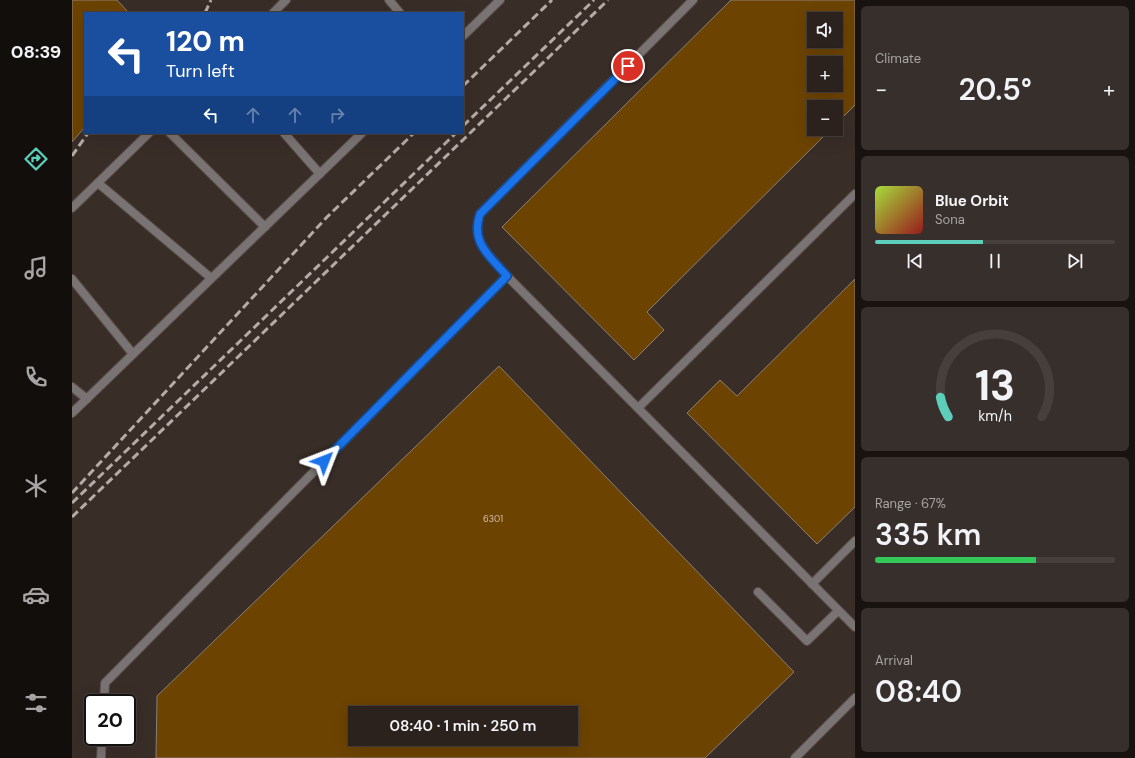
<!DOCTYPE html>
<meta charset="utf-8">
<style>
body{margin:0;font-family:"DM Sans",sans-serif;background:#372f2b;color:#f1f3f6;height:100vh;display:flex;flex-direction:column;font-size:15px;white-space:nowrap}
*{box-sizing:border-box;margin:0}
p{font-size:13px;color:#a6a4a4}
.icon{flex:none;width:22px;height:22px;fill:none;stroke:currentColor;stroke-width:2;stroke-linecap:round;stroke-linejoin:round}
.map{position:relative;flex:1;overflow:hidden}
.panel{display:flex;flex-direction:column;gap:6px;padding:6px;background:#181310;width:280px}
.panel>*{flex:none}
.top-card{position:absolute;left:12px;top:12px;width:380px;height:122px;border-radius:0px;box-shadow:0 4px 16px #0002,0 0 0 1px #473f3c;background:#1a4fa0;color:#fff;overflow:hidden}
.buttons{position:absolute;left:735px;top:12px;display:grid;gap:8px}
.buttons a{display:grid;place-items:center;width:36px;height:36px;border-radius:0px;background:#2b221e;box-shadow:0 4px 16px #0002,0 0 0 1px #473f3c;font-size:20px}
.speed{position:absolute;left:12px;top:694px;display:flex;gap:8px;font-size:20px;font-weight:700;text-align:center}
.speed>*{display:grid;place-content:center;width:52px;height:52px;border-radius:50%;background:#2b221e;box-shadow:0 4px 16px #0002,0 0 0 1px #473f3c;line-height:1}
.speed .limit{border:2px solid #111;border-radius:6px;background:#fff;color:#111}
.pin{position:absolute;display:grid;place-items:center;width:34px;height:34px;color:#fff;margin:-17px;border:2px solid #fff;border-radius:50%;box-shadow:0 1px 4px #0007}
.me{position:absolute;width:44px;margin:-22px;rotate:45deg;stroke-linejoin:round;filter:drop-shadow(0 0 3px #0008)}
.turn{display:flex;align-items:center;gap:14px;height:84px;padding:0 16px;font-size:18px}
.turn .icon{width:52px;height:52px;stroke-width:2.5}
.turn b{display:block;font-size:28px;line-height:34px}
.lanes{display:flex;align-items:center;height:38px;padding:0 16px;background:#0003;justify-content:center;gap:20px;direction:ltr}
.lanes .off{opacity:.35}
.big{font-size:30px;font-weight:600;line-height:1.1}
.panel .tile{flex:1;display:flex;flex-direction:column;justify-content:center;gap:6px;min-width:0;padding:0 14px;border-radius:6px;background:#372f2b}
.panel .dial{align-items:center;gap:0}
.dial svg{height:104px;overflow:visible;fill:none;stroke:#473f3c;stroke-width:7;stroke-linecap:round;text-anchor:middle}
.dial text{fill:#f1f3f6;stroke:none}
.song{display:flex;align-items:center;gap:12px}
.cover{width:48px;height:48px;border-radius:6px;background:linear-gradient(135deg,hsl(80 70% 55%),hsl(0 70% 35%))}
.played{height:4px;border-radius:2px;background:linear-gradient(90deg,#5dceb9 45%,#473f3c 45%)}
.keys{display:flex;justify-content:space-around;direction:ltr}
.heat{display:flex;justify-content:space-between;align-items:center;font-size:22px;direction:ltr}
.charge{height:6px;border-radius:3px;background:linear-gradient(90deg,#34c759 67%,#473f3c 0)}
.trip{position:absolute;left:276px;top:706px;width:230px;height:40px;border-radius:0px;background:#2b221e;box-shadow:0 4px 16px #0002,0 0 0 1px #473f3c;font-weight:600;line-height:40px;text-align:center}
main{display:flex;flex:1;min-height:0}
.tab-bar{display:flex;flex-direction:column;width:72px;justify-content:space-around;align-items:center;background:#110e0c;color:#a6a4a4}
.tab-bar .icon{width:28px;height:28px}
.tab-bar .on{color:#5dceb9}
.tab-bar b{font-size:18px;color:#f1f3f6}
.map>svg:first-child{display:block}
</style>
<main>
<nav class="tab-bar">
<b>08:39</b>
<svg class="icon on" aria-label="directions" viewBox="0 0 24 24"><path d="M12 3l9 9-9 9-9-9zM9 14v-3h6M13 9l2 2-2 2"/></svg>
<svg class="icon" aria-label="music" viewBox="0 0 24 24"><path d="M9 18V5l10-2v13"/><circle cx="6" cy="18" r="3"/><circle cx="16" cy="16" r="3"/></svg>
<svg class="icon" aria-label="phone" viewBox="0 0 24 24"><path d="M5 4h4l2 5-3 2q2 4 5 5l2-3 5 2v4C11 20 4 13 5 4z"/></svg>
<svg class="icon" aria-label="climate" viewBox="0 0 24 24"><path d="M12 3v18M4 7l16 10M4 17L20 7"/></svg>
<svg class="icon" aria-label="car" viewBox="0 0 24 24"><path d="M5 17H2v-5l4-1 3-4h7l3 4 3 1v5h-3M9 17h6M6 11h13"/><circle cx="7" cy="17" r="2"/><circle cx="17" cy="17" r="2"/></svg>
<svg class="icon" aria-label="filters" viewBox="0 0 24 24"><path d="M4 7h16M4 17h16"/><circle cx="9" cy="7" r="2"/><circle cx="15" cy="17" r="2"/></svg>
</nav>
<div class="map">
<svg width="783" height="758" viewBox="0 0 783 758">
<rect width="100%" height="100%" fill="#392d28"/>
<!-- building -->
<g fill="#6c4300" stroke="#8a8176" fill-rule="evenodd">
<path d="M0,0H45L57,13H13V127L0,142Z"/>
<path d="M659,0H783V105L764,124V107H742V129H759L575,312L592,330L562,360L430,227ZM742,19H764V41H742ZM742,63H764V85H742Z"/>
<path d="M783,279V507L745,544L615,413L648,380L665,396Z"/>
<path d="M427,366L722,672L633,758H84L85,696ZM283,713H499V739H283Z"/>
</g>
<g fill="none" stroke-linecap="round" stroke-linejoin="round">
<!-- service casing -->
<g stroke="#564b46" stroke-width="10">
<g id="service">
<path d="M317,0L328,13"/>
<path d="M201,13L214,0"/>
<path d="M391,36L428,0"/>
<path d="M98,133L193,227"/>
<path d="M212,133L248,174"/>
<path d="M26,183L139,278"/>
<path d="M0,208L77,133"/>
<path d="M435,276C418,256 398,242 408,214L621,0"/>
<path d="M0,279L61,354"/>
<path d="M0,387L15,399"/>
<path d="M566,408L783,194"/>
<path d="M0,413L290,133"/>
<path d="M740,584L783,541"/>
<path d="M686,592L735,641L766,611"/>
<path d="M32,703L33,683L435,276L783,627"/>
<path d="M29,758L30,737"/>
</g>
</g>
<!-- minor casing -->
<g stroke="#564b46" stroke-width="10">
<path id="minor" d="M723,758L783,698"/>
</g>
<!-- service -->
<use href="#service" stroke="#7a7373" stroke-width="8"/>
<!-- minor -->
<use href="#minor" stroke="#7a7373" stroke-width="8"/>
<!-- rail -->
<g stroke="#b4aba6" stroke-width="3" stroke-dasharray="8 4" stroke-linecap="butt">
<path d="M133,13L139,0"/>
<path d="M391,86L480,0"/>
<path d="M391,126L522,0"/>
<path d="M0,156L16,133"/>
<path d="M0,493L255,217L342,133"/>
<path d="M0,503L384,133"/>
<path d="M0,517L536,0"/>
</g>
</g>
<g fill="none" stroke-linecap="round" stroke-linejoin="round">
<!-- route casing -->
<g stroke="#114b97" stroke-width="10">
<path id="route" d="M252,461L435,276C418,256 398,243 408,214L556,66"/>
</g>
<!-- route -->
<use href="#route" stroke="#1a73e8" stroke-width="7"/>
</g>
<g text-anchor="middle" dominant-baseline="central" stroke-width="4" stroke-linejoin="round" paint-order="stroke">
<!-- number labels -->
<g font-size="9" fill="#d0c0ac">
<text x="421" y="519">6301</text>
</g>
</g>
</svg>
<div class="buttons">
<a><svg class="icon" aria-label="sound" viewBox="0 0 24 24"><path d="M4 9h4l5-4v14l-5-4H4zM17 9q2 3 0 6"/></svg></a>
<a>+</a>
<a>−</a>
</div>
<div class="speed"><div class="limit">20</div></div>
<div class="pin" style="left:556px;top:66px;background:#d93025"><svg class="icon" aria-label="arrive" viewBox="0 0 24 24"><path d="M6 21V4h12l-3 4 3 4H6"/></svg></div>
<svg class="me" style="left:252px;top:461px" viewBox="-20 -20 40 40"><path d="M0-17L14 15 0 8-14 15z" fill="#1a73e8" stroke="#fff" stroke-width="4"/></svg>
<div class="trip">08:40 · 1 min · 250 m</div>
<div class="top-card">
<div class="turn"><svg class="icon" aria-label="left" viewBox="0 0 24 24"><path d="M17 20v-9H6M10 6l-5 5 5 5"/></svg><div><b>120 m</b>Turn left</div></div>
<div class="lanes"><svg class="icon" aria-label="left" viewBox="0 0 24 24"><path d="M17 20v-9H6M10 6l-5 5 5 5"/></svg><svg class="icon off" aria-label="ahead" viewBox="0 0 24 24"><path d="M12 20V5M6 11l6-6 6 6"/></svg><svg class="icon off" aria-label="ahead" viewBox="0 0 24 24"><path d="M12 20V5M6 11l6-6 6 6"/></svg><svg class="icon off" aria-label="right" viewBox="0 0 24 24"><path d="M7 20v-9h11M14 6l5 5-5 5"/></svg></div>
</div>
</div>
<section class="panel">
<div class="tile"><p>Climate</p>
<div class="heat"><a>−</a><b class="big">20.5°</b><a>+</a></div>
</div>
<div class="tile">
<div class="song"><i class="cover"></i><div><b>Blue Orbit</b><p>Sona</p></div></div>
<div class="played"></div>
<div class="keys"><svg class="icon" aria-label="previous" viewBox="0 0 24 24"><path d="M18 5L8 12l10 7zM5 5v14"/></svg><svg class="icon" aria-label="pause" viewBox="0 0 24 24"><path d="M8 5v14M16 5v14"/></svg><svg class="icon" aria-label="next" viewBox="0 0 24 24"><path d="M6 5l10 7-10 7zM19 5v14"/></svg></div>
</div>
<div class="tile dial"><svg viewBox="0 0 100 80">
<path d="M14 69A42 42 0 1 1 86 69"/>
<path d="M14 69A42 42 0 0 1 8 54" stroke="#5dceb9"/>
<text x="50" y="56" font-size="32" font-weight="700">13</text>
<text x="50" y="72" font-size="11">km/h</text>
</svg></div>
<div class="tile"><p>Range · 67%</p><b class="big">335 km</b><div class="charge"></div></div>
<div class="tile"><p>Arrival</p><b class="big">08:40</b></div>
</section>
</main>
